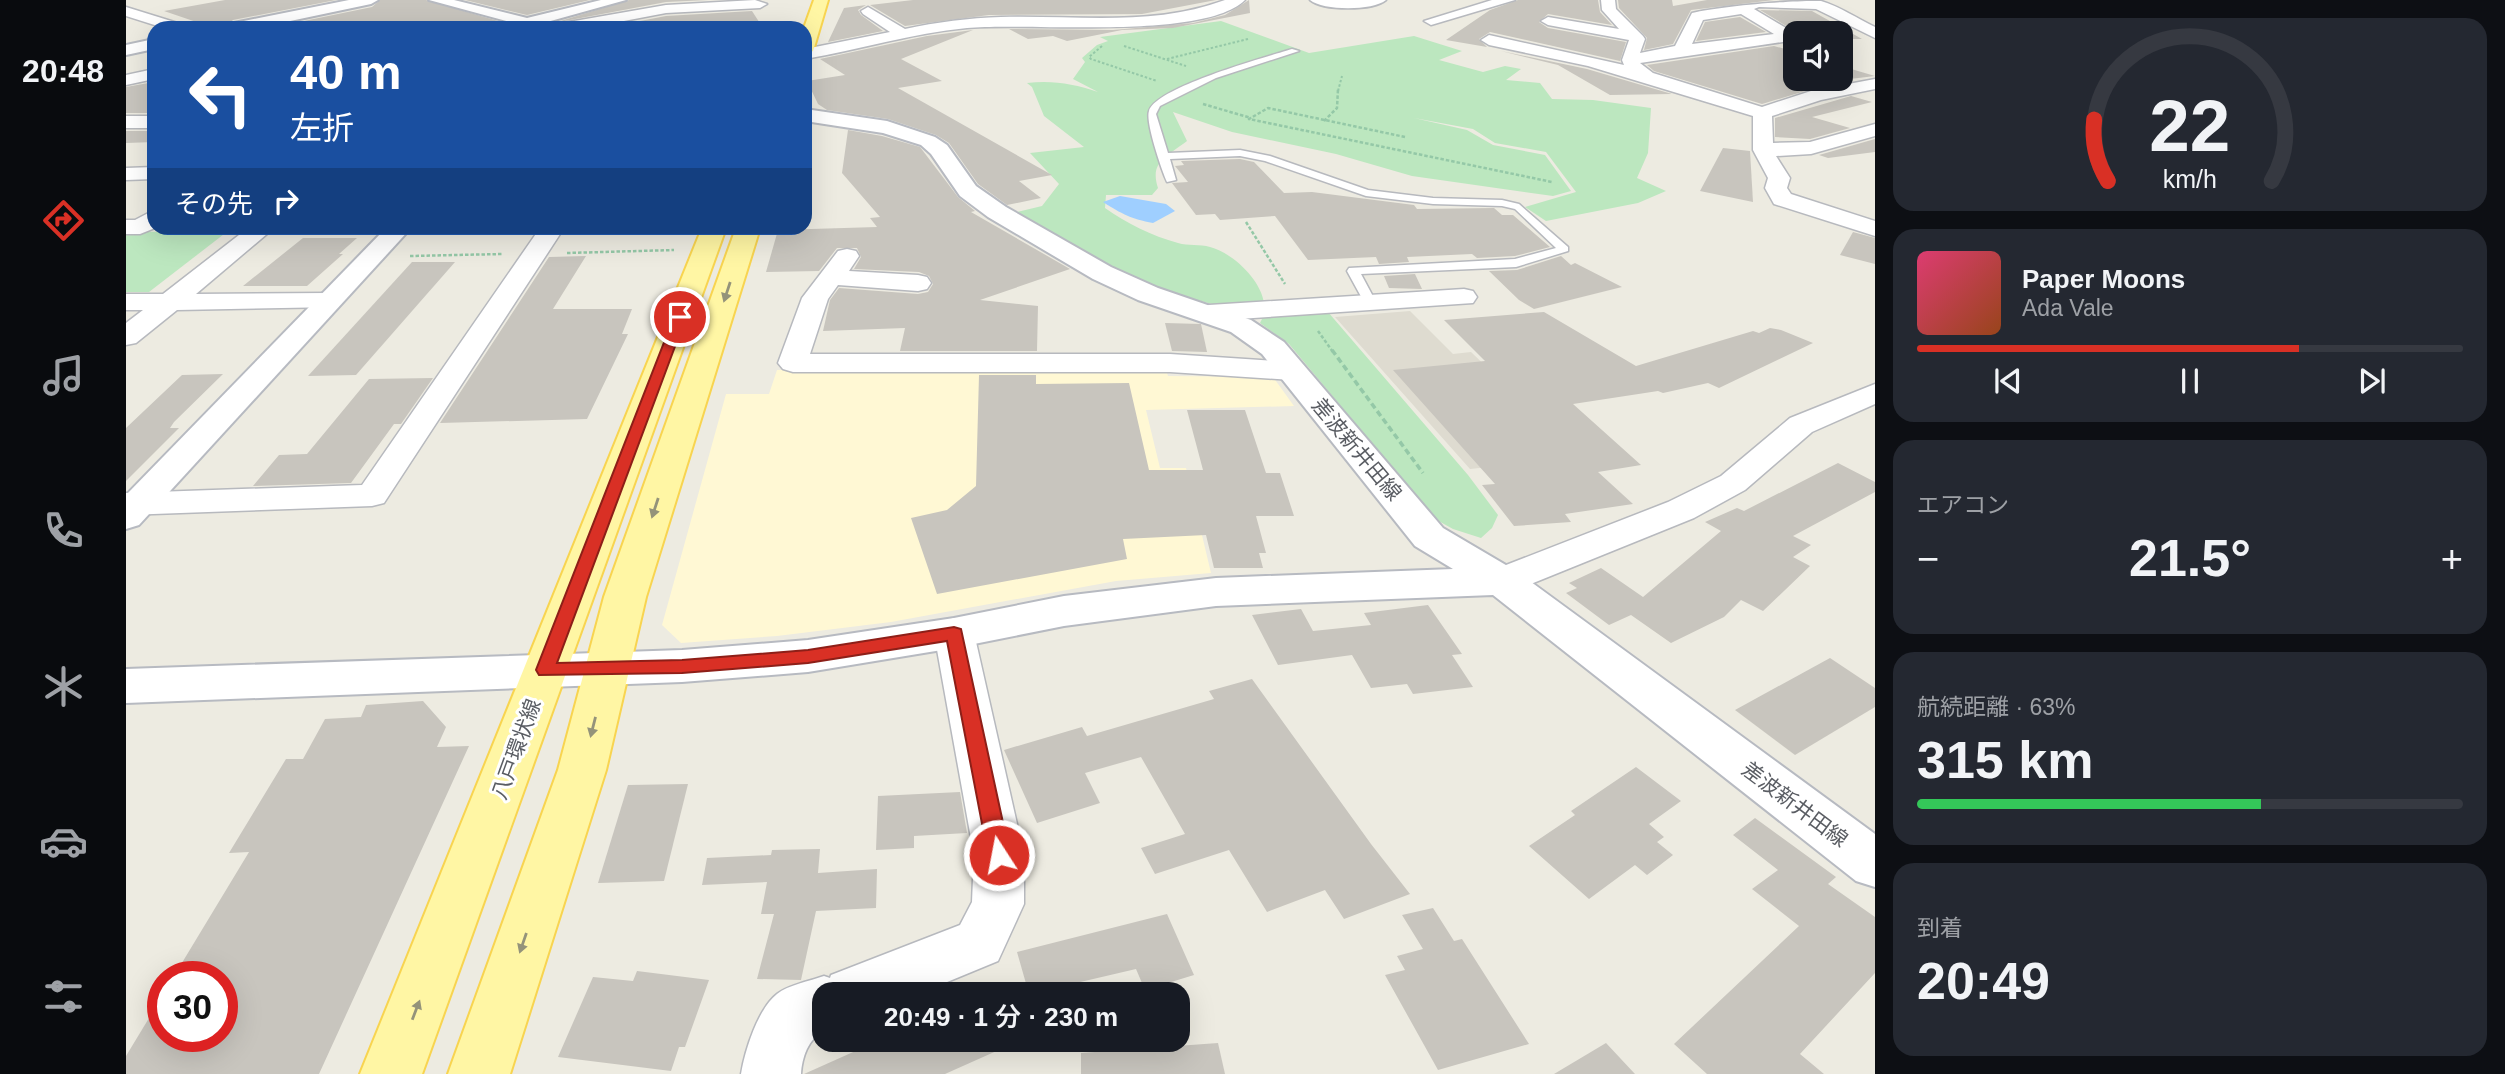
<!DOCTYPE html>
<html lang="ja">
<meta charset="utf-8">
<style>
body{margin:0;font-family:Arial,"Noto Sans JP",sans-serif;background:#242831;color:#f1f3f6;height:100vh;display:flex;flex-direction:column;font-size:26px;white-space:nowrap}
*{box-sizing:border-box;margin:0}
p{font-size:23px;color:#9ea1a6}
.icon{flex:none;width:38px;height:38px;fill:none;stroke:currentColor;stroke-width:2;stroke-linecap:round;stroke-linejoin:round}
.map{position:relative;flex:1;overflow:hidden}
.side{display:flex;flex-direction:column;gap:18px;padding:18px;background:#0d0f14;width:630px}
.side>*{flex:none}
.top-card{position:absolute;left:21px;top:21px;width:665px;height:214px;border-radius:21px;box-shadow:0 7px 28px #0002;background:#1a4fa0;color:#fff;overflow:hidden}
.controls{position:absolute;left:1657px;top:21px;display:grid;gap:14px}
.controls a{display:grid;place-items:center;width:70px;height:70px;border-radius:14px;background:#171b24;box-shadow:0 7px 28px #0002;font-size:35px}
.speed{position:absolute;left:21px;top:961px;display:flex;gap:14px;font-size:35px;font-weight:700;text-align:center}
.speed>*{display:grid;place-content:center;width:91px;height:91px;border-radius:50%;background:#171b24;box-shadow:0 7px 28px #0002;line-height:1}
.speed .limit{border:10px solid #d22;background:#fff;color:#111}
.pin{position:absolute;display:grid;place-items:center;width:60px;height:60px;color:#fff;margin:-30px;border:4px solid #fff;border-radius:50%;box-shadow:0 2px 7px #0007}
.me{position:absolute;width:77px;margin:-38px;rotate:349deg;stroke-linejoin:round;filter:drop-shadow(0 0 5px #0008)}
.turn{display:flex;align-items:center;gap:24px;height:147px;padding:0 28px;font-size:32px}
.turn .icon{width:91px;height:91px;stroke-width:2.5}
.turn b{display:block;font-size:49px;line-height:60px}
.then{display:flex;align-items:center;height:66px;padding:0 28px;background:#0003;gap:14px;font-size:26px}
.big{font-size:52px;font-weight:600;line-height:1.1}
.side .widget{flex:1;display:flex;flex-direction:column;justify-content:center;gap:10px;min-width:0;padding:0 24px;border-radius:21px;background:#242831}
.side .dial{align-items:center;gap:0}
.dial svg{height:182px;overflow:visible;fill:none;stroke:#363941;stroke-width:7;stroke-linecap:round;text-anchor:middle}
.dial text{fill:#f1f3f6;stroke:none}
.song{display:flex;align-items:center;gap:21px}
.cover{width:84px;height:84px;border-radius:10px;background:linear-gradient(135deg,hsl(340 70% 55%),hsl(20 70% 35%))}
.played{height:7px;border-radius:4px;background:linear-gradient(90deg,#d93025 70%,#363941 70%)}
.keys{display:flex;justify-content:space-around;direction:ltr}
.heat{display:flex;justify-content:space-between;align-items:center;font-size:38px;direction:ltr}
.charge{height:10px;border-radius:5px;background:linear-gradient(90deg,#34c759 63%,#363941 0)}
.trip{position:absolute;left:686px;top:982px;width:378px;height:70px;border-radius:21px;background:#171b24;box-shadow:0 7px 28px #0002;font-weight:600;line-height:70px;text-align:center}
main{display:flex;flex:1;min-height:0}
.menu{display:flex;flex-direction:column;width:126px;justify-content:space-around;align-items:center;background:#090b0e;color:#9ea1a6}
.menu .icon{width:49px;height:49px}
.menu .active{color:#d93025}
.menu b{font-size:32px;color:#f1f3f6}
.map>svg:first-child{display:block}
</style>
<main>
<nav class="menu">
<b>20:48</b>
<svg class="icon active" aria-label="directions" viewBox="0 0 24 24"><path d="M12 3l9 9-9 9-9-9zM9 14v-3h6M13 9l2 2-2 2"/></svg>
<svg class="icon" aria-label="music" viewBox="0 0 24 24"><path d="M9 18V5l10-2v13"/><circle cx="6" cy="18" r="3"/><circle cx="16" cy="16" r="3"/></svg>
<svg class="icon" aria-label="phone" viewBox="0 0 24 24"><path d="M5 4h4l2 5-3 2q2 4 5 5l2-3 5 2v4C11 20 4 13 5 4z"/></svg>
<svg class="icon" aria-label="climate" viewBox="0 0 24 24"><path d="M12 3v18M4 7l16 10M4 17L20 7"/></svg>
<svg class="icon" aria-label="car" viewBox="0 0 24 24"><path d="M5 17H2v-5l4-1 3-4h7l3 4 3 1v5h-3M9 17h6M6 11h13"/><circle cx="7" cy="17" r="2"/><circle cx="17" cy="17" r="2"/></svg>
<svg class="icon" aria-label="filters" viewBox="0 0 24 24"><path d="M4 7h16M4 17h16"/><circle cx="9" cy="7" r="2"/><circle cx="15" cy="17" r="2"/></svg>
</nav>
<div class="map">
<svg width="1749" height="1074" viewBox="0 0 1749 1074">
<rect width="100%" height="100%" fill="#edebe1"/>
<!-- commercial -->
<path fill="#fff8d4" d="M1033,368L1040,370L1042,376L1147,377L1168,406L1020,410L1034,468H1060L1085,573L990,581L765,622L651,636L555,643L536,625L600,394H643L651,370Z"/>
<!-- education -->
<path fill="#dedbd0" d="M1284,311L1327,354L1345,352L1454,457L1344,469L1209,317Z"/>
<!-- green -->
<g fill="#bce7bf">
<path d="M1095,21L1183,53L1288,36L1336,51L1313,60L1357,72L1379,66L1395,69L1380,80L1414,83L1426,99L1467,100L1525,108L1522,153L1511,178L1540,191L1512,203L1420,221L1399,207L1450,192L1420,152L1369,143L1347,129L1288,118L1341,130L1367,145L1419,155L1445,191L1427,196L1286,176L1210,154L1106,132L1047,112L1061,141C1042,156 1023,161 1032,188L1026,195H980L979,208C1000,223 1026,236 1052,243C1062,246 1074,244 1084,247C1107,253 1135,280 1138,303L1093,306L1025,287L887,213L916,206L933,184L904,153L958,147L918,116L906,87L901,83C927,80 948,84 972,92L947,79L959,62L956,58L971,45L982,41L974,37Z"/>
<path d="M102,231L23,292H0V232Z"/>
<path d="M1202,312L1342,475L1372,515L1366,528L1355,538L1327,529L1309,519L1163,344L1134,323L1138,315Z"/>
</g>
<!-- water -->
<path fill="#9fcfff" d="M994,196L1040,204L1049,211L1027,223C1005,219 996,214 977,202Z"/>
<!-- building -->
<g fill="#c8c5be">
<path d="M99,0H210L107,20L98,28H88L38,11Z"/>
<path d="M254,0H300L396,28H144L246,7Z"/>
<path d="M339,0H464L401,15Z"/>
<path d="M503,0H582L540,2L428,23Z"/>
<path d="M787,0H1090L1016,14L863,15L779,26L744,5Z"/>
<path d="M1123,0L1124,13L1047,28L996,30L941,41L927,36L902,39L883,29L987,30L1067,23L1099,15Z"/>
<path d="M1392,0H1472L1474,12L1486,25L1422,14L1413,22L1422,28L1500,42L1494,61L1364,32L1353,39L1361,47L1320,40L1364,10Z"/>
<path d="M1492,0H1546L1547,6L1581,0H1648L1565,10L1547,44L1518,50L1521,38L1493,8Z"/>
<path d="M740,5L732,10L735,15L757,31L702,42L718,8Z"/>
<path d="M1634,10L1686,11L1736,39H1715V33H1672Z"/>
<path d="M626,11L637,28H515L514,21L540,16Z"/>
<path d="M1614,17L1640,32L1570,41L1579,22Z"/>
<path d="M847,30L775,59L816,81L772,88L926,175L893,181L915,198L881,205L852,184L823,143L810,135L762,119L701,110L692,104L681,81L719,75L694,59L801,36Z"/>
<path d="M1648,46L1670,52V79H1715V66L1749,76L1682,84L1692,87L1636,104L1528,71L1521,65Z"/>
<path d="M1375,51L1461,69L1546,94L1484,95L1432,65Z"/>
<path d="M28,82V113H0V87Z"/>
<path d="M1725,96L1746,102L1686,117L1724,128L1684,139L1649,137V118Z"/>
<path d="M722,130L756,136L794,147L832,197L849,211L845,212L944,269L854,300L912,306L911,351H774L779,328L697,331L704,300L713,288L792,294L802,292L807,284L803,276L793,272L728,269L735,257L731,248H711L693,271L640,272L652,230L751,227L744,218L754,217L716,173Z"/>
<path d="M0,131H28V142L0,143Z"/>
<path d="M1749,139V152L1702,158L1693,155Z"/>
<path d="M1597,148L1624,151L1627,202L1574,191Z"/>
<path d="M1114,159L1128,162L1158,193L1186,192L1288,205L1291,209L1368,208L1376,215H1387L1424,247L1389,256L1351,258L1346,254L1281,257L1283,262L1253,264L1250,257L1182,260L1149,216L1094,220L1089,214L1070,215L1046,183L1062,182L1049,166L1058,165L1055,161Z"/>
<path d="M1727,232L1749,238V264L1714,255Z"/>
<path d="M177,238H231L213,254H217L181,286H117Z"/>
<path d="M460,256L427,309H506L496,334H502L461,419L314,423L423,257Z"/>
<path d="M1435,256L1445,265L1449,263L1496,287L1408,309L1393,300L1363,271L1391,270Z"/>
<path d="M286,262H329L230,375L182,376Z"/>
<path d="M1289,274L1296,289L1263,288L1258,276Z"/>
<path d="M1418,312L1510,366L1627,331L1633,333L1644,328L1655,330L1687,343L1593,388L1582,383L1537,393L1532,391L1447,404L1515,465L1472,472L1507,504L1439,514L1445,522L1388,526L1356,485L1369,484L1267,370L1359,361L1318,320Z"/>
<path d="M1039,323L1075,324L1081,352L1046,351Z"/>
<path d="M97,374L48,422L44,428H53L0,481V428L56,375Z"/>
<path d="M853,375H910V384L1003,383L1023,470H1077L1061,410H1119L1140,473H1154L1168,516H1130L1140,553H1133L1137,568H1088L1080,535L997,539L1001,559L811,594L785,518L821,510L850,486Z"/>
<path d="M307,378L275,424H268L225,483L127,486L153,455L181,454L243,379Z"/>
<path d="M1712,463L1749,482V492L1667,536L1685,545L1667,557L1684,566L1637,611L1615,600L1598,617L1545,643L1505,615L1483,625L1440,593L1451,588L1443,583L1475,568L1517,597L1595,531L1579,522L1611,508L1618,511Z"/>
<path d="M1302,605L1336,654L1326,655L1347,687L1287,694L1281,684L1245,688L1226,655L1152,665L1126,615L1175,609L1187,631L1245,625L1238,613Z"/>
<path d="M1704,658L1749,688V707L1669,755L1609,710Z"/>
<path d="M1126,679L1245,844L1284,894L1218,919L1199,890L1141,912L1103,850L1029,874L1015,848L1059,834L1015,757L959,773L974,803L911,823L878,750L956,727L961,736L1088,699L1083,691Z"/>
<path d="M297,701L320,727L311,747L343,746L193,1074H0V1056L37,995V1036H96V976H48L123,852L103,853L160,759H177L199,719L235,717L240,705Z"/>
<path d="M1510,767L1555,801L1523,824L1538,837L1531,842L1547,855L1521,875L1509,865L1463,899L1403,846L1449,815L1445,811Z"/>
<path d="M562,784L538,881L472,883L502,785Z"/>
<path d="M834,792L841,833L788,836V848L750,850L752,796Z"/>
<path d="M1629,818L1710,877L1702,884L1749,917V973L1674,1054L1698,1074H1581L1548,1044L1673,926L1626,889L1652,870L1607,835Z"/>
<path d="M694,849L692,873L751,869L750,908L690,911L675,980L631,979L648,914H635L641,882L576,885L581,858L645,855L646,850Z"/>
<path d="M1307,908L1328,941L1336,939L1403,1044L1312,1070L1259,975L1279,970L1271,956L1297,949L1276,915Z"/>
<path d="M1041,914L1068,975L1019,990L1010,969L903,994L891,952Z"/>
<path d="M511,971L583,980L559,1047H553L545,1071L432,1057L467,977L507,981Z"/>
<path d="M754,1040H881L884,1045L819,1074H678Z"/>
<path d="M1092,1043L1099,1074H955V1053Z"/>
<path d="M1480,1043L1509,1074H1428Z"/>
</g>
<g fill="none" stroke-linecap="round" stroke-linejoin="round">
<!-- lane casing -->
<g stroke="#b7b9be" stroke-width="3">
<path id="lane" d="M1166,49L1173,51L1090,78L1034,106L1030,114L1042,153L1114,150L1144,156L1242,190L1307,198L1376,200L1393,204L1442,247V251L1390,267L1235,274L1250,302L1244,306L1238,302L1221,271L1223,268L1389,259L1430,248L1389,209L1376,206L1307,204L1240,196L1139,161L1114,156L1044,159L1050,180L1041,182C1036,171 1019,122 1023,111C1030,87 1141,57 1166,49Z"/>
</g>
<!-- street casing -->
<g stroke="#b7b9be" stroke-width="3">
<g id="street">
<path d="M629,0L641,4L634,8L540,13L461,28H429L437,23L540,5Z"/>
<path d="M1099,0H1119C1077,41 902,22 841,28C786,33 733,50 679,59V49L764,32L737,14L735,11L742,7L779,29C811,22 843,18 875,17C951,15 1026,27 1099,0Z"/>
<path d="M1184,0H1260C1247,11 1197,11 1184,0Z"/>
<path d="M1366,0H1389L1305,25L1298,21Z"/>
<path d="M1475,0H1489L1490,9L1517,36L1519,39L1514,53L1549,46L1566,13C1595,6 1667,0 1695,1C1713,6 1732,19 1749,27V38L1690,9L1633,7L1628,9L1670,34V40L1514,63L1527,73L1636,107L1685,91L1749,79V89L1695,100L1646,116L1647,143L1684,142L1749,124V136L1685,154L1650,156L1664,178L1661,188L1665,194L1749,221V236L1648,204L1639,188L1642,178L1627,150V116L1462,66L1363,45L1355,40L1363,35L1498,65L1496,60L1503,40L1422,25L1415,21L1422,17L1493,29L1476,10ZM1615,14L1648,34L1566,44L1577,20Z"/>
<path d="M0,7L58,25L61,28H38L0,16Z"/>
<path d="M28,69V79L0,85V75Z"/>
<rect x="0" y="116" width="28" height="12"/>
<path d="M28,167V179L0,180V168Z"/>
<path d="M28,210L29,228L14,234H0V220H9Z"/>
<path d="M122,228H148L70,294L202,293L211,295L215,301L211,307L51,310L10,343L0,345V323L17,310H0V294H37Z"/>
<path d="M414,228H438L258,503L246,506L0,515V493L236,485Z"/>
<path d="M721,249L730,251L733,256L723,271L792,275L801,277L805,283L801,289L792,291L712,285L702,299L684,354H1044L1166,362L1177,365L1181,371L1177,377L1166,380L1044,372H667L657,369L652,363L676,298L712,251Z"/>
<path d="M1338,289L1347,291L1351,297L1347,303L1083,321L1073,319L1069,313L1073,307L1083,305Z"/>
<path d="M1749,384V404L1686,432L1619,490L1568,518L1390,590L1376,594L1362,590L1357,581L1362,572L1542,502L1595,476L1664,418Z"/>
<path d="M828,618L842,623L848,633L898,855V904L872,961L792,994H698V1032C682,1038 676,1058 675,1074H615C619,1050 632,1009 651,994C662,985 684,981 698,976L704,978L705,975L834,925L846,902L848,855L808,633L814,623Z"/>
</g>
</g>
<!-- secondary casing -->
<g stroke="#b7bac1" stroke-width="4">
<g id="secondary">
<path d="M223,0H252L245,4L131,28H100L108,23Z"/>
<path d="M303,0H328L401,18L475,0H500L421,22L433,28H406Z"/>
<path d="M28,39V49L0,55V45Z"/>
<path d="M679,109L761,121L809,137L821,145L850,186L880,207L985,267L1032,288L1125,320L1158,342L1317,528L1390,571L1749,834V887L1730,881L1367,595L1090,606L938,626L828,648L682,672L556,682L0,703V669L556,650L682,640L828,618L938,596L1090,578L1327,569L1289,546L1136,354L1105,332L1012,300L967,279L862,217L834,196L805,154L795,145L757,133L679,121Z"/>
<path d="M260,228H285L13,525L0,529V495Z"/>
</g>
</g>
<!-- primary casing -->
<g stroke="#f8d450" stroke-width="4">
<g id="primary">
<path d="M688,0H702L687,51L679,56L678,28Z"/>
<path d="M576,228H600L296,1074H234Z"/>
<path d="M610,228H634L520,597L480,770L384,1074H322L432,770L478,597Z"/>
</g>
</g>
<!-- path-far2 -->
<g stroke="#94c8a7" stroke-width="2" stroke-dasharray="2.5 2" stroke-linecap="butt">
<path d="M976,46L963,57L965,59L1031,81"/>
<path d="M998,46L1060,66"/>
<path d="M1041,59L1122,39"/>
<path d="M1212,91L1216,76"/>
</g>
<!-- path-far1 -->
<g stroke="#94c8a7" stroke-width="2.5" stroke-dasharray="3.5 2" stroke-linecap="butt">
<path d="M1077,104L1125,118"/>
<path d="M1198,121L1211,108L1212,89"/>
<path d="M1279,137L1142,108L1123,119L1426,182"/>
<path d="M1120,222L1159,284"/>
<path d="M441,253L548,250"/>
<path d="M284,256L377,254"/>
<path d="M1192,331L1207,352"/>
</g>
<!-- path -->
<path stroke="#94c8a7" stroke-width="3.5" stroke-dasharray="6 3.5" stroke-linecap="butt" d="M1206,350L1297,473"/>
<!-- lane -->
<use href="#lane" fill="#fff" fill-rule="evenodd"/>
<!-- street -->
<use href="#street" fill="#fff" fill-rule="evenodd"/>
<!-- secondary -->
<use href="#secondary" fill="#fff" fill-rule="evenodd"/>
<!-- primary -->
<use href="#primary" fill="#fff6a4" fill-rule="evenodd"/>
</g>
<!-- one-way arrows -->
<defs><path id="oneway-solid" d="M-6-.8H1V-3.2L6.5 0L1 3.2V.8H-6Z" transform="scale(1.75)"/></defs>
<g fill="#94937a">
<use href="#oneway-solid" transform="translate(601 292) rotate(108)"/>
<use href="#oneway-solid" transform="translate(529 508) rotate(108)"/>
<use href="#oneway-solid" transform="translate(467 727) rotate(104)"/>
<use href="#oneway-solid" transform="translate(397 943) rotate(109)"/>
<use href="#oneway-solid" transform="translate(290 1010) rotate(-69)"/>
</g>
<!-- route -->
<path fill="#d93025" stroke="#8d1f18" stroke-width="2" d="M554,313L560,317L431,663L556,660L682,650L828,627L835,629L884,855L881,862L873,864L866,862L862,855L821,641L682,663L556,673L413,675L410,670L548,317Z"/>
<g text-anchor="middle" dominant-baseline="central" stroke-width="6" stroke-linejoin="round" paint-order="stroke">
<!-- street labels -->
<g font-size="21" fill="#5a5d63" stroke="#fff">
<text transform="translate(1231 449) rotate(50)">差波新井田線</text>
<text transform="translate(390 749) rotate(-70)">八戸環状線</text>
<text transform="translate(1669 804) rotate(37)">差波新井田線</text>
</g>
</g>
</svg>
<div class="controls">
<a><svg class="icon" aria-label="sound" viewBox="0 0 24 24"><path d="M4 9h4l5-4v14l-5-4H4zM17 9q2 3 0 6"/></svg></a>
</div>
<div class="speed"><div class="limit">30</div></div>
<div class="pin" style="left:554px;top:317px;background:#d93025"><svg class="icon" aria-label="arrive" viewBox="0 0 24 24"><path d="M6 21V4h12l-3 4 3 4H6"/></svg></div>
<svg class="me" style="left:873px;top:855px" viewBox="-20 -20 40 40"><circle r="17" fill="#d93025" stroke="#fff" stroke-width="3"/><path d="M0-11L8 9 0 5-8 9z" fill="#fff"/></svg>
<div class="trip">20:49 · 1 分 · 230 m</div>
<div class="top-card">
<div class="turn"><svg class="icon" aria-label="left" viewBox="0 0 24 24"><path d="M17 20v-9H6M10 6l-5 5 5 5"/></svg><div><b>40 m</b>左折</div></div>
<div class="then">その先<svg class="icon" aria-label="right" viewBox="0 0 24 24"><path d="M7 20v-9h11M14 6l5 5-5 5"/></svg></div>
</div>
</div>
<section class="side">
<div class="widget dial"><svg viewBox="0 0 100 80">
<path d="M14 69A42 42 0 1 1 86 69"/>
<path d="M14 69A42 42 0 0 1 8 42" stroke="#d93025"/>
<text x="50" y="56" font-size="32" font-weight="700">22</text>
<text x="50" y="72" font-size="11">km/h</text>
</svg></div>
<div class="widget">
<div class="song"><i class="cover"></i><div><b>Paper Moons</b><p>Ada Vale</p></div></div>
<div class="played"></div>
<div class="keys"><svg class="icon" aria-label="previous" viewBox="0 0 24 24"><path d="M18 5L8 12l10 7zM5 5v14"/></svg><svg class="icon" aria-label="pause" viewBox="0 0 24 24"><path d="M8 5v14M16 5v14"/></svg><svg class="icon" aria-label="next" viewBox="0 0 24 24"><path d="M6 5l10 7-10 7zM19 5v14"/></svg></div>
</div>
<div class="widget"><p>エアコン</p>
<div class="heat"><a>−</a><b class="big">21.5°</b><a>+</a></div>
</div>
<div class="widget"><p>航続距離 · 63%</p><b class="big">315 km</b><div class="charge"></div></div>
<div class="widget"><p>到着</p><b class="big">20:49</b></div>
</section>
</main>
